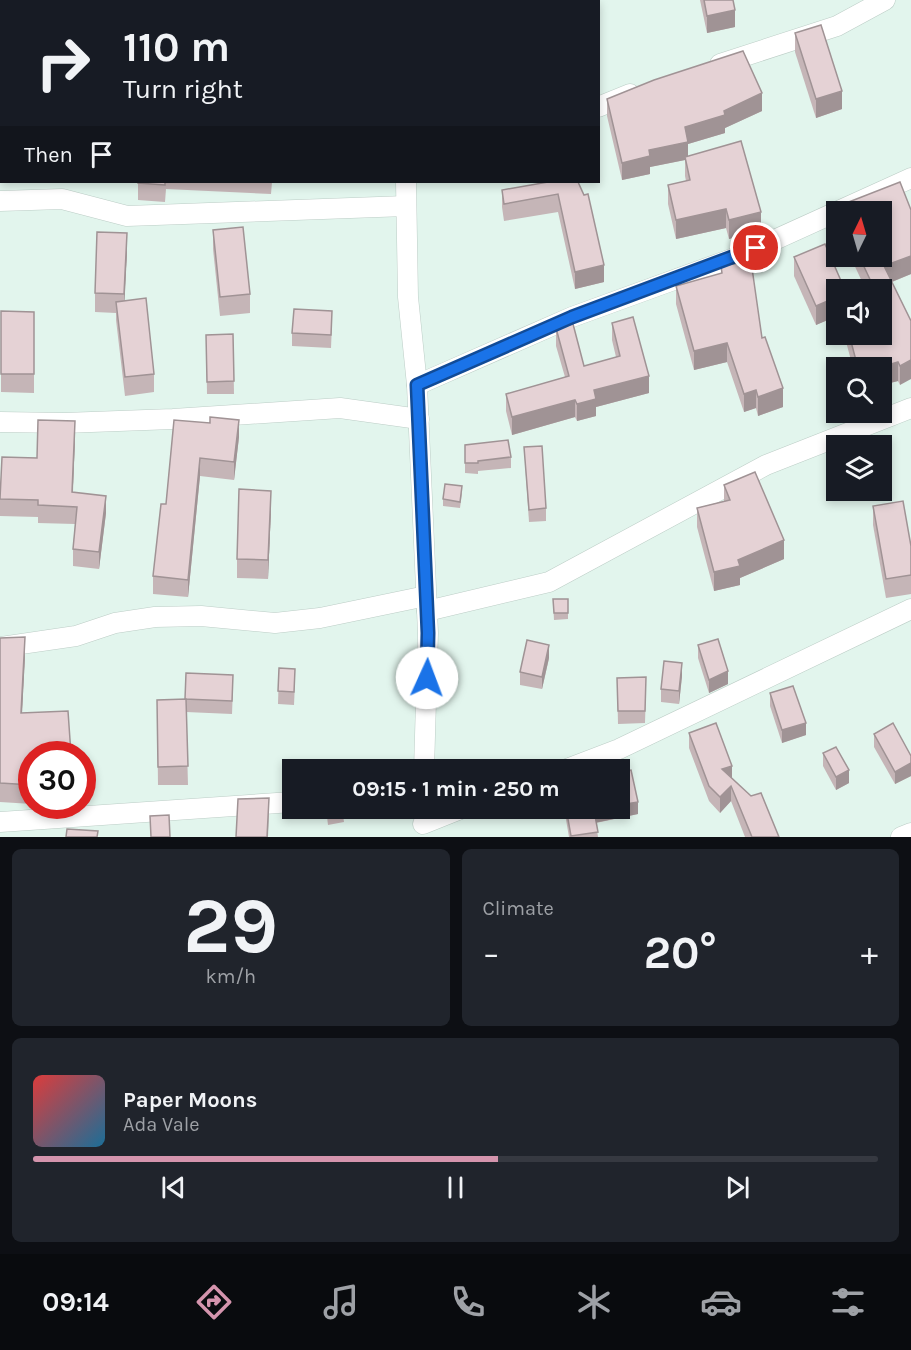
<!DOCTYPE html>
<meta charset="utf-8">
<style>
body{margin:0;font-family:Karla,sans-serif;background:#20242c;color:#f1f3f6;height:100vh;display:flex;flex-direction:column;font-size:22px;white-space:nowrap}
*{box-sizing:border-box;margin:0}
p{font-size:20px;color:#9ea1a6}
.icon{flex:none;width:33px;height:33px;fill:none;stroke:currentColor;stroke-width:2;stroke-linecap:round;stroke-linejoin:round}
.map{position:relative;height:837px;overflow:hidden}
.details{display:flex;flex-direction:column;gap:12px;padding:12px;background:#0d0f14;flex:1}
.details>*{flex:none}
.top-card{position:absolute;left:0px;top:0px;width:600px;height:183px;box-shadow:0 3px 9px #0003;background:#171b24;color:#f1f3f6;overflow:hidden}
.needle{width:39px;rotate:5deg}
.tools{position:absolute;left:826px;top:201px;display:grid;gap:12px}
.tools a{display:grid;place-items:center;width:66px;height:66px;border-radius:0px;background:#171b24;box-shadow:0 3px 9px #0003;font-size:30px}
.speed{position:absolute;left:18px;top:741px;display:flex;gap:12px;font-size:30px;font-weight:700;text-align:center}
.speed>*{display:grid;place-content:center;width:78px;height:78px;border-radius:50%;background:#171b24;box-shadow:0 3px 9px #0003;line-height:1}
.speed .limit{border:9px solid #d22;background:#fff;color:#111}
.pin{position:absolute;display:grid;place-items:center;width:51px;height:51px;color:#fff;margin:-26px;border:3px solid #fff;border-radius:50%;box-shadow:0 2px 6px #0007}
.me{position:absolute;width:66px;margin:-33px;rotate:2deg;stroke-linejoin:round;filter:drop-shadow(0 0 4px #0008)}
.turn{display:flex;align-items:center;gap:21px;height:126px;padding:0 24px;font-size:27px}
.turn .icon{width:78px;height:78px;stroke-width:2.5}
.turn b{display:block;font-size:42px;line-height:51px}
.then{display:flex;align-items:center;height:57px;padding:0 24px;background:#0003;gap:12px;font-size:22px}
.big{font-size:45px;font-weight:700;line-height:1.1}
.details .tile{flex:1;display:flex;flex-direction:column;justify-content:center;gap:9px;min-width:0;padding:0 21px;border-radius:9px;background:#20242c}
.details .dial{align-items:center;gap:0}
.dial b{font-size:78px;line-height:1}
.song{display:flex;align-items:center;gap:18px}
.cover{width:72px;height:72px;border-radius:9px;background:linear-gradient(135deg,hsl(0 70% 55%),hsl(200 70% 35%))}
.played{height:6px;border-radius:3px;background:linear-gradient(90deg,#d494ad 55%,#363941 55%)}
.keys{display:flex;justify-content:space-around;direction:ltr}
.heat{display:flex;justify-content:space-between;align-items:center;font-size:33px;direction:ltr}
.details .tiles{flex:1;display:grid;gap:12px;grid-template-columns:1fr 1fr}
.tile:last-child{grid-column:span 2}
.trip{position:absolute;left:282px;top:759px;width:348px;height:60px;border-radius:0px;background:#171b24;box-shadow:0 3px 9px #0003;font-weight:700;line-height:60px;text-align:center}
.tabs{display:flex;height:96px;justify-content:space-around;align-items:center;background:#090b0e;color:#9ea1a6}
.tabs .icon{width:42px;height:42px}
.tabs .active{color:#d494ad}
.tabs b{font-size:27px;color:#f1f3f6}
.map>svg:first-child{display:block}
</style>
<div class="map">
<svg width="911" height="837" viewBox="0 0 911 837">
<rect width="100%" height="100%" fill="#e2f5ed"/>
<g fill="none" stroke-linecap="round" stroke-linejoin="round">
<!-- street casing -->
<g stroke="#bccdc6" stroke-width="21">
<g id="street">
<path d="M400,0L402,2"/>
<path d="M58,2L78,0"/>
<path d="M0,4H2"/>
<path d="M720,64L837,26L885,0"/>
<path d="M598,107L630,94"/>
<path d="M406,182L408,297L417,385L428,633L424,770"/>
<path d="M0,201L62,199L127,216L406,206"/>
<path d="M417,385L572,317L737,257L911,178"/>
<path d="M0,422L64,423L173,419L340,408L419,419"/>
<path d="M427,611L549,582L766,465L911,408"/>
<path d="M0,647L76,636L115,623L155,617L201,616L275,623L320,618L426,596"/>
<path d="M564,770L619,749L911,609"/>
<path d="M0,822L292,802"/>
<path d="M423,824L463,808"/>
<path d="M901,837L911,833"/>
</g>
</g>
<!-- street -->
<use href="#street" stroke="#fff" stroke-width="20"/>
</g>
<!-- wall -->
<g fill="#c5b5b7">
<path d="M700,0H733L735,27L707,33Z"/>
<rect x="0" y="19" width="2" height="54"/>
<path d="M795,33L842,109L816,118L795,52Z"/>
<path d="M607,99L762,111L725,128V133L688,144V156L761,230L729,239L726,228L676,239L668,204V185L686,181L685,176V160L650,167V174L622,180L607,116Z"/>
<path d="M138,182H272L271,194L166,189L165,202L138,200Z"/>
<path d="M542,182H578L604,282L575,289L558,212L504,221L502,207V190L542,183Z"/>
<path d="M836,207L911,210V274L892,282L911,321L900,385L898,381L882,385V368H853L844,334H882V290H866L850,256H882V212H837V228L836,225Z"/>
<path d="M213,230L250,294V313L220,316L213,249Z"/>
<path d="M127,252L124,301L154,374V392L125,396L116,320V313L95,312V293Z"/>
<path d="M794,257L837,290V316L816,325L794,276Z"/>
<path d="M721,266L762,338L783,407L758,416L756,408L744,412L727,362L694,370L676,304V286L721,274Z"/>
<path d="M1,311L34,312V393L1,392Z"/>
<path d="M612,323L649,393L596,407V416L577,421L575,417L512,435L506,411V394L565,377L556,346V328L584,366L616,357L612,340Z"/>
<path d="M332,324L331,348L292,346V333Z"/>
<path d="M233,334L234,394H207L206,335Z"/>
<path d="M174,420L239,437L234,480L200,476L188,597L153,594V576L166,504Z"/>
<path d="M75,439L73,492L106,513L99,569L73,566V549L75,524L38,523V517L0,516V499L37,458Z"/>
<path d="M465,445L511,457V468L478,471V474L465,473Z"/>
<path d="M524,447L546,508V521L529,522Z"/>
<path d="M724,485L784,559L740,578V585L714,591L697,527V508L724,501Z"/>
<path d="M462,493L460,508L443,506V499Z"/>
<path d="M873,506L911,546V594L886,598L873,525Z"/>
<path d="M271,509L268,579L237,578V559Z"/>
<path d="M553,599H568V619L554,620Z"/>
<path d="M0,638L25,656L22,713L32,754V804L0,802Z"/>
<path d="M698,645L728,684L709,693L698,658Z"/>
<path d="M549,658L542,689L520,685V672Z"/>
<path d="M279,668L295,682L294,705L278,704Z"/>
<path d="M682,676L679,704L661,702V689Z"/>
<path d="M617,678L646,690L645,723L618,724Z"/>
<path d="M233,688L232,714L186,712L188,785H158L157,700L185,699Z"/>
<path d="M770,693L806,735L782,743L770,706Z"/>
<path d="M689,733L732,778L779,837H745L731,801L720,813L709,801L689,748Z"/>
<path d="M874,734L911,756V776L895,784L874,747Z"/>
<path d="M823,753L849,783L836,790L823,766Z"/>
<path d="M326,808H342L344,822L328,825Z"/>
<path d="M564,808H620L638,814L596,823L598,837H569Z"/>
</g>
<!-- shaded-wall -->
<g fill="#a09395">
<path d="M735,10V27L707,33V16Z"/>
<path d="M842,91V109L816,118V99Z"/>
<path d="M762,93V111L725,128V133L688,144V159L685,157V160L650,167V174L622,180V163L649,150L685,127Z"/>
<path d="M726,209V228L676,239V220Z"/>
<path d="M761,212V230L729,239V220Z"/>
<path d="M127,233V252L124,313V294Z"/>
<path d="M911,256V274L884,285V266Z"/>
<path d="M604,265V282L575,289V272Z"/>
<path d="M837,297V316L816,325V306Z"/>
<path d="M727,343V362L694,370V351Z"/>
<path d="M911,360V379L900,385V366Z"/>
<path d="M898,362V381L882,385V368H878Z"/>
<path d="M649,376V393L596,407V416L577,421V404L594,390Z"/>
<path d="M783,388V407L758,416V397Z"/>
<path d="M756,390V408L744,412V394Z"/>
<path d="M575,400V417L512,435V417Z"/>
<path d="M239,420V437L234,480V462Z"/>
<path d="M75,421V439L72,509V492Z"/>
<path d="M200,458V476L188,597V580Z"/>
<path d="M271,491V509L268,579V560Z"/>
<path d="M106,496V513L99,569V552Z"/>
<path d="M784,540V559L740,578V585L714,591V572L738,560Z"/>
<path d="M25,637V656L21,732V713Z"/>
<path d="M549,645V658L542,689V677Z"/>
<path d="M682,663V676L679,704V691Z"/>
<path d="M728,671V684L709,693V680Z"/>
<path d="M806,723V735L782,743V730Z"/>
<path d="M911,763V776L895,784V772Z"/>
<path d="M732,766V781L722,769Z"/>
<path d="M849,770V783L836,790V777Z"/>
<path d="M731,786V801L720,813V797Z"/>
<path d="M269,798L268,837H267Z"/>
<path d="M638,802V814L594,823V810L604,808H620V805Z"/>
</g>
<!-- building -->
<g fill="#e5d2d5" stroke="#a09395" stroke-width="1.5">
<path d="M558,0H590L589,2H557Z"/>
<path d="M704,0H733L735,10L707,16Z"/>
<rect x="0" y="19" width="2" height="41"/>
<path d="M821,25L842,91L816,99L795,33Z"/>
<path d="M743,51L762,93L724,111L725,115L685,127L688,142L649,150L650,156L622,163L607,99L654,80Z"/>
<path d="M741,141L761,212L729,220L726,209L676,220L668,185L690,180L685,157Z"/>
<path d="M138,182H165V185L138,183Z"/>
<path d="M548,182H578L584,195L588,194L604,265L575,272L558,194L504,204L502,190Z"/>
<path d="M900,182L911,210V256L884,266L911,321V360L900,366L898,362L878,368H858L849,334H882V290H875L859,256H882V212H838L836,207Z"/>
<path d="M243,227L250,294L220,297L213,230Z"/>
<path d="M97,232L127,233L124,294L95,293Z"/>
<path d="M825,244L845,290H837V297L816,306L794,257Z"/>
<path d="M751,261L762,338L765,337L783,388L758,397L756,390L744,394L727,343L694,351L676,286L722,273L721,266Z"/>
<path d="M146,298L154,374L125,377L116,302Z"/>
<path d="M294,309L332,311L331,335L292,333Z"/>
<path d="M1,311L34,312V374H1Z"/>
<path d="M633,317L649,376L594,390L596,399L577,404L575,400L512,417L506,394L569,376L556,328L573,324L584,366L620,356L612,323Z"/>
<path d="M233,334L234,381L207,382L206,335Z"/>
<path d="M210,417L239,420L234,462L200,458L188,580L153,576L161,504H166L174,420L210,423Z"/>
<path d="M38,420L75,421L72,492L106,496L99,552L73,549L77,507L38,505V500L0,499L2,457L37,458Z"/>
<path d="M508,440L511,457L478,461V463H465V445Z"/>
<path d="M542,446L546,508L529,510L524,447Z"/>
<path d="M755,472L784,540L738,560L740,566L714,572L697,508L730,500L724,485Z"/>
<path d="M445,484L462,486L460,502L443,499Z"/>
<path d="M239,489L271,491L268,560L237,559Z"/>
<path d="M903,501L911,546V575L886,579L873,506Z"/>
<path d="M553,599H568V613H554Z"/>
<path d="M25,637L21,713L68,711L71,754H32V785L0,783V638Z"/>
<path d="M718,639L728,671L709,680L698,645Z"/>
<path d="M527,640L549,645L542,677L520,672Z"/>
<path d="M664,661L682,663L679,691L661,689Z"/>
<path d="M279,668L295,669L294,692L278,691Z"/>
<path d="M186,673L233,675L232,701L185,699Z"/>
<path d="M646,677L645,711H618L617,678Z"/>
<path d="M793,686L806,723L782,730L770,693Z"/>
<path d="M186,699L188,766L158,767L157,700Z"/>
<path d="M716,723L732,766L722,769L751,796L761,793L779,837H752L731,786L720,797L709,786L689,733Z"/>
<path d="M893,723L911,756V763L895,772L874,734Z"/>
<path d="M836,747L849,770L836,777L823,753Z"/>
<path d="M631,770L638,802L620,805V772Z"/>
<path d="M269,798L267,837H236L238,799Z"/>
<path d="M326,808H342L344,816L328,818Z"/>
<path d="M566,808H604L594,810L598,832L571,836Z"/>
<path d="M169,815L170,837H151L150,816Z"/>
<path d="M67,829L98,831L97,837H66Z"/>
</g>
<g fill="none" stroke-linecap="round" stroke-linejoin="round">
<!-- route casing -->
<g stroke="#114b97" stroke-width="15">
<path id="route" d="M427,678L428,633L417,385L572,317L756,248"/>
</g>
<!-- route -->
<use href="#route" stroke="#1a73e8" stroke-width="10"/>
</g>
</svg>
<div class="tools">
<a><svg class="needle" viewBox="-14 -14 28 28"><path d="M0-13l5 13h-10z" fill="#e53935"/><path d="M0 13l5-13h-10z" fill="#9ea1a6"/></svg></a>
<a><svg class="icon" aria-label="sound" viewBox="0 0 24 24"><path d="M4 9h4l5-4v14l-5-4H4zM17 9q2 3 0 6"/></svg></a>
<a><svg class="icon" aria-label="search" viewBox="0 0 24 24"><circle cx="10" cy="10" r="6"/><path d="M15 15l6 6"/></svg></a>
<a><svg class="icon" aria-label="layers" viewBox="0 0 24 24"><path d="M12 4l9 5-9 5-9-5zM3 14l9 5 9-5"/></svg></a>
</div>
<div class="speed"><div class="limit">30</div></div>
<div class="pin" style="left:756px;top:248px;background:#d93025"><svg class="icon" aria-label="arrive" viewBox="0 0 24 24"><path d="M6 21V4h12l-3 4 3 4H6"/></svg></div>
<svg class="me" style="left:427px;top:678px" viewBox="-20 -20 40 40"><circle r="19" fill="#fff"/><path d="M0-13L10 11 0 6-10 11z" fill="#1a73e8"/></svg>
<div class="trip">09:15 · 1 min · 250 m</div>
<div class="top-card">
<div class="turn"><svg class="icon" aria-label="right" viewBox="0 0 24 24"><path d="M7 20v-9h11M14 6l5 5-5 5"/></svg><div><b>110 m</b>Turn right</div></div>
<div class="then">Then<svg class="icon" aria-label="arrive" viewBox="0 0 24 24"><path d="M6 21V4h12l-3 4 3 4H6"/></svg></div>
</div>
</div>
<section class="details">
<div class="tiles">
<div class="tile dial"><b>29</b><p>km/h</p></div>
<div class="tile"><p>Climate</p>
<div class="heat"><a>−</a><b class="big">20°</b><a>+</a></div>
</div>
<div class="tile">
<div class="song"><i class="cover"></i><div><b>Paper Moons</b><p>Ada Vale</p></div></div>
<div class="played"></div>
<div class="keys"><svg class="icon" aria-label="previous" viewBox="0 0 24 24"><path d="M18 5L8 12l10 7zM5 5v14"/></svg><svg class="icon" aria-label="pause" viewBox="0 0 24 24"><path d="M8 5v14M16 5v14"/></svg><svg class="icon" aria-label="next" viewBox="0 0 24 24"><path d="M6 5l10 7-10 7zM19 5v14"/></svg></div>
</div>
</div>
</section>
<nav class="tabs">
<b>09:14</b>
<svg class="icon active" aria-label="directions" viewBox="0 0 24 24"><path d="M12 3l9 9-9 9-9-9zM9 14v-3h6M13 9l2 2-2 2"/></svg>
<svg class="icon" aria-label="music" viewBox="0 0 24 24"><path d="M9 18V5l10-2v13"/><circle cx="6" cy="18" r="3"/><circle cx="16" cy="16" r="3"/></svg>
<svg class="icon" aria-label="phone" viewBox="0 0 24 24"><path d="M5 4h4l2 5-3 2q2 4 5 5l2-3 5 2v4C11 20 4 13 5 4z"/></svg>
<svg class="icon" aria-label="climate" viewBox="0 0 24 24"><path d="M12 3v18M4 7l16 10M4 17L20 7"/></svg>
<svg class="icon" aria-label="car" viewBox="0 0 24 24"><path d="M5 17H2v-5l4-1 3-4h7l3 4 3 1v5h-3M9 17h6M6 11h13"/><circle cx="7" cy="17" r="2"/><circle cx="17" cy="17" r="2"/></svg>
<svg class="icon" aria-label="filters" viewBox="0 0 24 24"><path d="M4 7h16M4 17h16"/><circle cx="9" cy="7" r="2"/><circle cx="15" cy="17" r="2"/></svg>
</nav>
